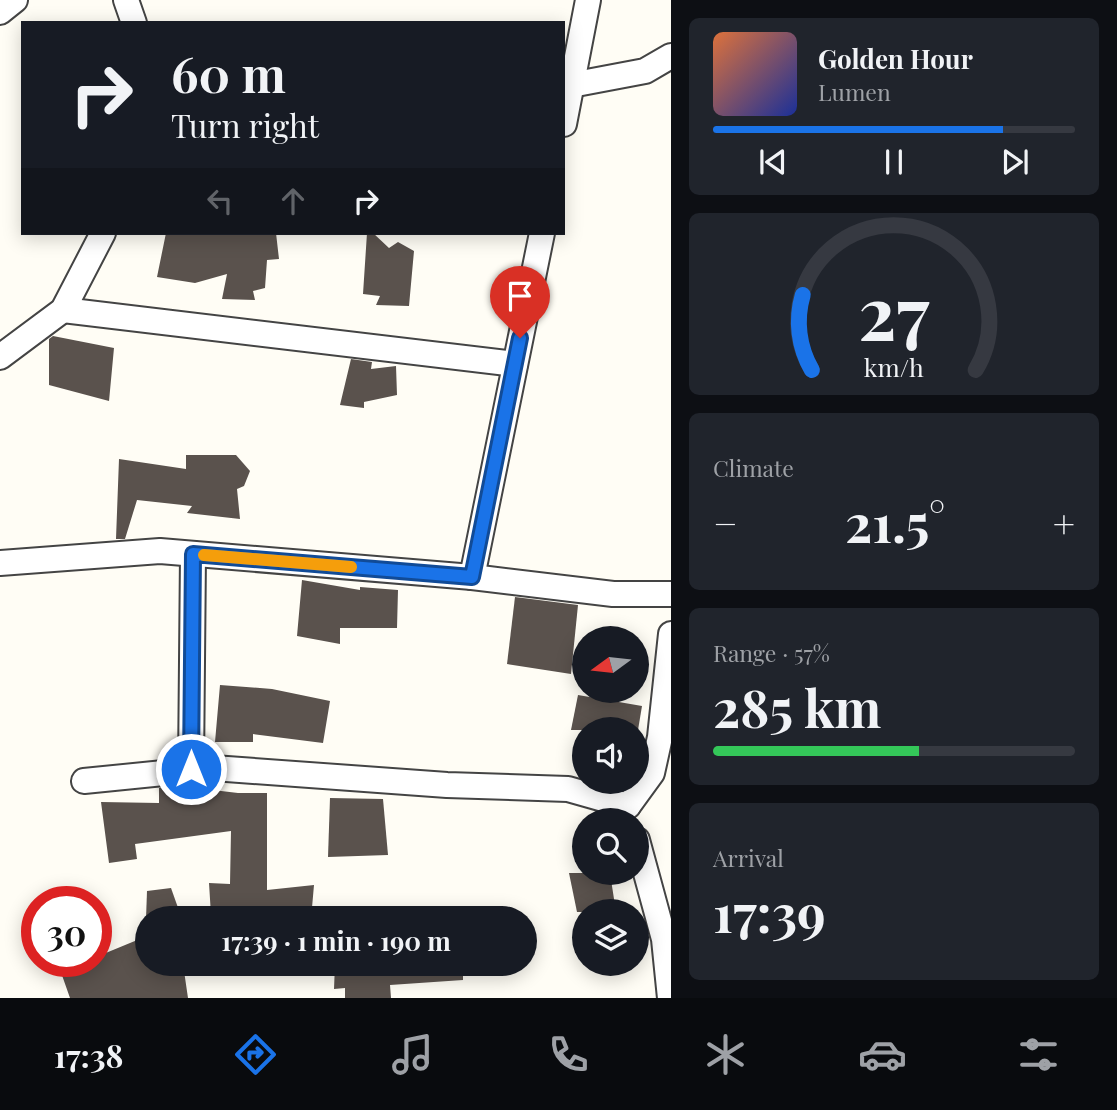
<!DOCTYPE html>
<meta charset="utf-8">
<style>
body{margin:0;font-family:"Playfair Display",serif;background:#20242c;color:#f1f3f6;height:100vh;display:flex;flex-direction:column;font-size:26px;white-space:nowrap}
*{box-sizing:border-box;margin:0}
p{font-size:23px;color:#9ea1a6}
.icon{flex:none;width:38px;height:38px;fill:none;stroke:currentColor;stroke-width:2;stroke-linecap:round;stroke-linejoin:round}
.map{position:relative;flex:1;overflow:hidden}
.sheet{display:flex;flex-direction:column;gap:18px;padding:18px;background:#0d0f14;width:446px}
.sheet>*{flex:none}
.hud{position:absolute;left:21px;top:21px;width:544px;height:214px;border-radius:0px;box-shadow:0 4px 18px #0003;background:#171b24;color:#f1f3f6;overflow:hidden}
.needle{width:46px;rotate:255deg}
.fabs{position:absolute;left:572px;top:626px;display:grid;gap:14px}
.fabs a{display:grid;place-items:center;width:77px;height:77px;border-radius:50%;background:#171b24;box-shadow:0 4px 18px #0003;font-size:35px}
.speed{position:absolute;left:21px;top:886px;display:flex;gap:14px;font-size:35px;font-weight:700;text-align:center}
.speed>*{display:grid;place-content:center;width:91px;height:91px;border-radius:50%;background:#171b24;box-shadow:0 4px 18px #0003;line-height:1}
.speed .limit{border:10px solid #d22;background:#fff;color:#111}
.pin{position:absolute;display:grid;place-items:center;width:60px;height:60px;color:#fff;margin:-72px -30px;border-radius:50% 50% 50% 0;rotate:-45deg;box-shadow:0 0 7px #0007}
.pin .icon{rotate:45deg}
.me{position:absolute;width:77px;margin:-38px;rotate:0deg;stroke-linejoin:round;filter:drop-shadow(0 0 5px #0008)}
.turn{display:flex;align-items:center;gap:24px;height:147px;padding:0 35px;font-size:32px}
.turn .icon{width:91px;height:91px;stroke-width:2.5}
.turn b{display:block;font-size:49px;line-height:60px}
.lanes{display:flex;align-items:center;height:66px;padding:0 35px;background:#0003;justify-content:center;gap:35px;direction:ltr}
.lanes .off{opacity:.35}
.big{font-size:52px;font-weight:700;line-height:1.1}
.sheet .widget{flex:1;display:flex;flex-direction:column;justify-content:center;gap:10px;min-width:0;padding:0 24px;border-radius:10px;background:#20242c}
.sheet .dial{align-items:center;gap:0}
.dial svg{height:182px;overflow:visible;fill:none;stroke:#363941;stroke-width:7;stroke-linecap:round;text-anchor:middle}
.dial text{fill:#f1f3f6;stroke:none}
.song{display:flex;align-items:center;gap:21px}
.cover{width:84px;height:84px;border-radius:10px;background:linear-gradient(135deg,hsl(20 70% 55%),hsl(230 70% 35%))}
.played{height:7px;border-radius:4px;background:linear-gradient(90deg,#1a73e8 80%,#363941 80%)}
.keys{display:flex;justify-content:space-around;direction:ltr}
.heat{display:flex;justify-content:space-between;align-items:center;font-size:38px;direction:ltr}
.charge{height:10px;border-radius:5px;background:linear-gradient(90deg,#34c759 57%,#363941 0)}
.trip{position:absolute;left:135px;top:906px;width:402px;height:70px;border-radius:35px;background:#171b24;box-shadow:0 4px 18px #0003;font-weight:700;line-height:70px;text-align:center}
.menu{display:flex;height:112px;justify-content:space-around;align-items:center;background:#090b0e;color:#9ea1a6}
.menu .icon{width:49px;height:49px}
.menu .active{color:#1a73e8}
.menu b{font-size:32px;color:#f1f3f6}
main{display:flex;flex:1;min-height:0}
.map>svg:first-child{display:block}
</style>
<main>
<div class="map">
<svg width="671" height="998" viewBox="0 0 671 998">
<rect width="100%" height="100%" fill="#fffdf5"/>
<!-- building -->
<g fill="#5a524d">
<path d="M166,233H276L279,259L267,260L265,288L253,291L255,300L222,299L227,274L195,283L157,277Z"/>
<path d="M367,233H373L389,248L398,242L414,251L409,306L376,305L380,296L363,294Z"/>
<path d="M53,336L114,348L109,401L49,385V339Z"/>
<path d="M351,359L372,362L371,369L396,366L397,395L364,402V408L340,405Z"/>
<path d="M186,455H236L250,471L244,486L237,489L240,519L187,513L192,506L137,500L125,539H116L119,459L186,469Z"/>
<path d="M302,580L360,590V587L398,590L397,628H340V644L297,636Z"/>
<path d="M515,597L578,605L571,674L507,664Z"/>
<path d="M220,685L272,689L330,701L323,743L253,734V742H215Z"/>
<path d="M578,695L642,706L638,730H571Z"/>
<path d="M179,786L238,793H267V890L314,885L311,919H269V913L211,915L209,883L230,884L231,831L135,844L137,859L109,863L101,802L159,803V788Z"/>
<path d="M330,798L383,799L388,855L328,857Z"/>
<path d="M569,873H610L616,912H577Z"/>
<path d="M171,888L182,919H146L147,891Z"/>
<path d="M147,936V964H183L188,998H70L57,961H96V957Z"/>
<path d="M335,964H463V980L390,985L391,998H345V988L334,989Z"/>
</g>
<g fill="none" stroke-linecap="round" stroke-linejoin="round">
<!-- minor casing -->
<g stroke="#444" stroke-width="28">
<g id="minor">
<path d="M126,0L134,23"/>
<path d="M0,12L15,0"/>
<path d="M571,85L645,71L671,56"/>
<path d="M564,124L588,0"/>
<path d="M63,310L515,364"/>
<path d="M0,357L63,310L103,233"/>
<path d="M0,563L160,551L472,577L542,233"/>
<path d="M472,577L613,594H671"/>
<path d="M191,769L193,554"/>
<path d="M84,781L213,768L447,785L568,789L628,806"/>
<path d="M628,806L652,773L660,737L671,634"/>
<path d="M637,840L664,939L670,998"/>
</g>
</g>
<!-- minor -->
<use href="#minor" stroke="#fff" stroke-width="24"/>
</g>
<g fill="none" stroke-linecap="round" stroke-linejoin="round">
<!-- route casing -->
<g stroke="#114b97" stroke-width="18">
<path id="route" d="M191,769L193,554L472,577L520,338"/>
</g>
<!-- route -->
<use href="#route" stroke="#1a73e8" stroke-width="12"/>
<!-- slow -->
<path stroke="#f59e0b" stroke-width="12" d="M204,555L351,567"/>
</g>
</svg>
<div class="fabs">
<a><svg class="needle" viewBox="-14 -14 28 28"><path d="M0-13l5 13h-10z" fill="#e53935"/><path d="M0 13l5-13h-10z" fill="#9ea1a6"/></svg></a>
<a><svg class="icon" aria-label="sound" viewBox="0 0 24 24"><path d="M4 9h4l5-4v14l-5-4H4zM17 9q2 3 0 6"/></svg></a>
<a><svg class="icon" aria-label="search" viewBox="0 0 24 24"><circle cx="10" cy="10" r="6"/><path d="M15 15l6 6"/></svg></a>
<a><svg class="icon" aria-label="layers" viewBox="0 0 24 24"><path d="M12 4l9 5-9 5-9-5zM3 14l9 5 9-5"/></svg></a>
</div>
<div class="speed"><div class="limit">30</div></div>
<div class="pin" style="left:520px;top:338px;background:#d93025"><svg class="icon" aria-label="arrive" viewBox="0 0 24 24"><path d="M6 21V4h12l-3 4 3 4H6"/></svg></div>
<svg class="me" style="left:191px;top:769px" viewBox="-20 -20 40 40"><circle r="17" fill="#1a73e8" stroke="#fff" stroke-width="3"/><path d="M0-11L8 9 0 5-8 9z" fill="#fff"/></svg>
<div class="trip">17:39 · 1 min · 190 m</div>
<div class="hud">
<div class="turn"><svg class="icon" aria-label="right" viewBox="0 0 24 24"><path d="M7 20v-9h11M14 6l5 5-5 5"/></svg><div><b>60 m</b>Turn right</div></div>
<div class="lanes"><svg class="icon off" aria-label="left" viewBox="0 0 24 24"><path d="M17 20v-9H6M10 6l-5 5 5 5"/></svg><svg class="icon off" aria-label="ahead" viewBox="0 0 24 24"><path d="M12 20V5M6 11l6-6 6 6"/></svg><svg class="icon" aria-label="right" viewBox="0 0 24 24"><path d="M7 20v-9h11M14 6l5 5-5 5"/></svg></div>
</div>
</div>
<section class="sheet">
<div class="widget">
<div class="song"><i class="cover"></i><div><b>Golden Hour</b><p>Lumen</p></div></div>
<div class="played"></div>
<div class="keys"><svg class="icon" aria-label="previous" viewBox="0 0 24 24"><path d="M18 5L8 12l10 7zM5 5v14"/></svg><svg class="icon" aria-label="pause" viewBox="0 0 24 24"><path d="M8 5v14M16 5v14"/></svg><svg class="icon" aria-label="next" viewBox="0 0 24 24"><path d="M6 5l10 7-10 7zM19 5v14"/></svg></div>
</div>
<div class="widget dial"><svg viewBox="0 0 100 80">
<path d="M14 69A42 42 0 1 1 86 69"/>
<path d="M14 69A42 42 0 0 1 10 36" stroke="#1a73e8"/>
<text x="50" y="56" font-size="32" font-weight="700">27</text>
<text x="50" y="72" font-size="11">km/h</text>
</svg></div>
<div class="widget"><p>Climate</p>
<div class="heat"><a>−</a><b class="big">21.5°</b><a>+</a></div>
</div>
<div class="widget"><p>Range · 57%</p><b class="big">285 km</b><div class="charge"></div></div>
<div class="widget"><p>Arrival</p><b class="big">17:39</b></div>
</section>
</main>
<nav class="menu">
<b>17:38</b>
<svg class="icon active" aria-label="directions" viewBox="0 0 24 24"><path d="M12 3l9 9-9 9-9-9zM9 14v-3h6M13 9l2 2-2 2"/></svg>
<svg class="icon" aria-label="music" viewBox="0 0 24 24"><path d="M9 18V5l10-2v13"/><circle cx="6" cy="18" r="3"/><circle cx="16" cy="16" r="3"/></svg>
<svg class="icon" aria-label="phone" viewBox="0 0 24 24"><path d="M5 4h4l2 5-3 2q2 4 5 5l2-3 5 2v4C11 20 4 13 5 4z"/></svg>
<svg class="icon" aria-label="climate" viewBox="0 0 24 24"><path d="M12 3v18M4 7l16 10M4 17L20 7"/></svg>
<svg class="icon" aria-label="car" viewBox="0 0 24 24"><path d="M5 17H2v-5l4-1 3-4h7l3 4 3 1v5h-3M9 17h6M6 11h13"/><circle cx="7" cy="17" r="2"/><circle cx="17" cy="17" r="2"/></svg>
<svg class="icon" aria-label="filters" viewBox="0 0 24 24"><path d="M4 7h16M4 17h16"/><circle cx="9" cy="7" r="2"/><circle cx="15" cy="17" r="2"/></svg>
</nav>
